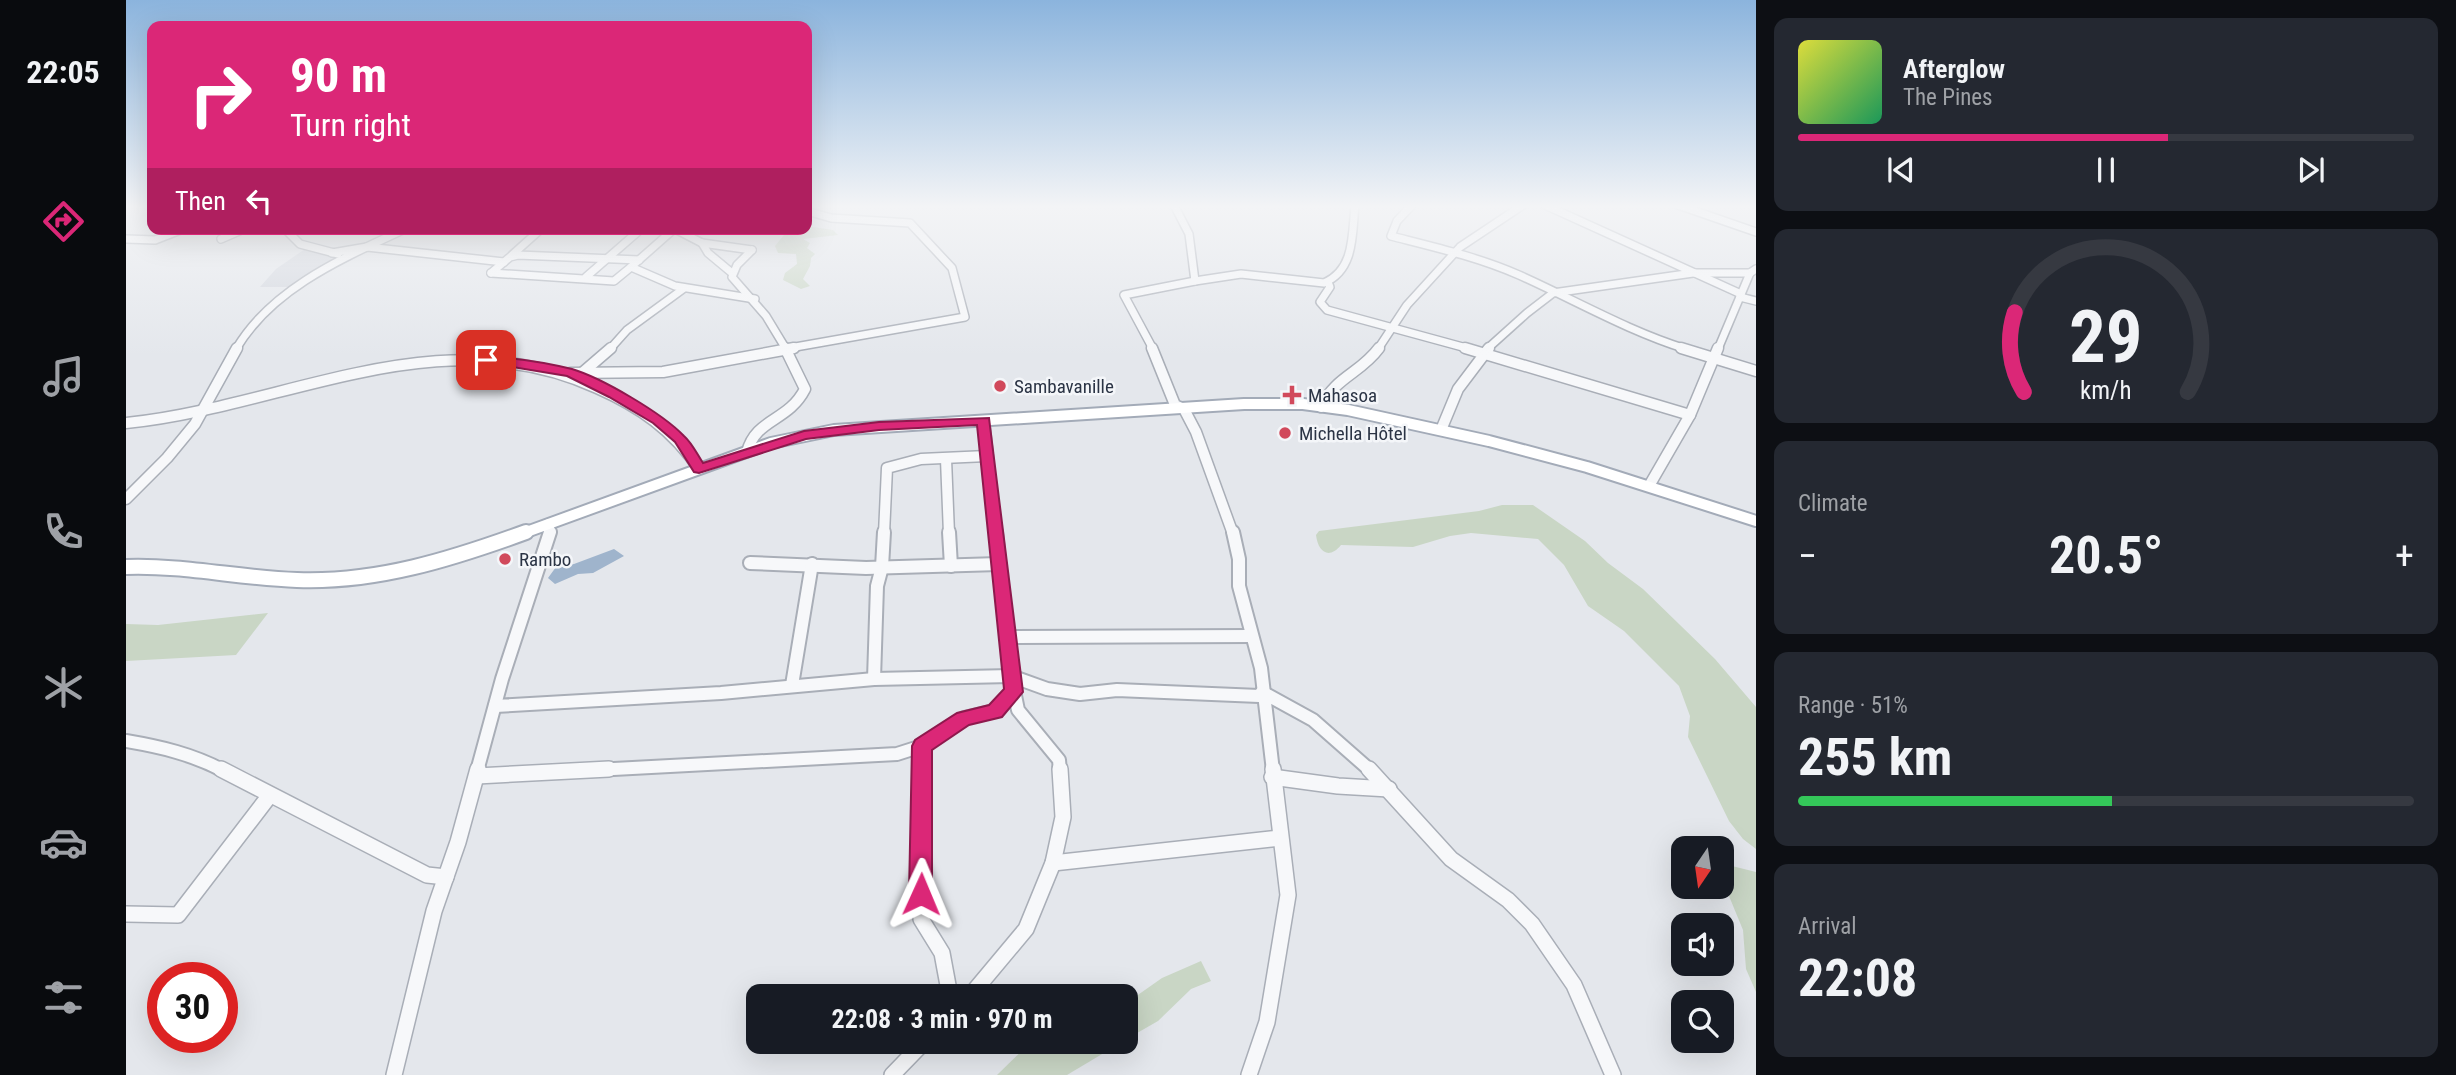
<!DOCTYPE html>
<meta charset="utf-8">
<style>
body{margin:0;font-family:"Roboto Condensed",sans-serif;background:#242831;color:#f1f3f6;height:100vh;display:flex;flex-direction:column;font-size:26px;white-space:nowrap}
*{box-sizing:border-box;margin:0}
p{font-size:23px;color:#9ea1a6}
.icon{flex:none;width:38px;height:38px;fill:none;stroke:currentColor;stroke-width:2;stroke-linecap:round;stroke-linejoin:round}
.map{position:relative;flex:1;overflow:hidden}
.side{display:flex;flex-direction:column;gap:18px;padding:18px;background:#0d0f14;width:700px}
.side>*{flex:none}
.banner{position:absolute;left:21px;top:21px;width:665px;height:214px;border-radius:14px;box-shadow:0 7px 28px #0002;background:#db2777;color:#fff;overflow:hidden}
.needle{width:46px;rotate:193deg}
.fabs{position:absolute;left:1545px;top:836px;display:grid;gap:14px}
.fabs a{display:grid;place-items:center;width:63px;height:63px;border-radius:14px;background:#171b24;box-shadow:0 7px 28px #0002;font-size:35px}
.speed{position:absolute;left:21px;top:962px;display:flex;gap:14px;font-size:35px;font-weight:700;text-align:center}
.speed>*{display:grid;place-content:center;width:91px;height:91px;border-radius:50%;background:#171b24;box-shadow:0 7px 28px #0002;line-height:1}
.speed .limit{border:10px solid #d22;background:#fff;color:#111}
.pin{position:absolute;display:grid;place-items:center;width:60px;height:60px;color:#fff;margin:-30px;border-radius:14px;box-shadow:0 4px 10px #0006}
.me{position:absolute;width:77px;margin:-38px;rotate:1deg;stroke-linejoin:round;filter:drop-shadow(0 0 5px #0008)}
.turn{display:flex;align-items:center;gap:24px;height:147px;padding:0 28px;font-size:32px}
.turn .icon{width:91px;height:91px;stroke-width:2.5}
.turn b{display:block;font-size:49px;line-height:60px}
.then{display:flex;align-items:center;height:66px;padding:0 28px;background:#0003;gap:14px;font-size:26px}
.big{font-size:52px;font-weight:700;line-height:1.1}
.side .tile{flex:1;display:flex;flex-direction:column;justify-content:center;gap:10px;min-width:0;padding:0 24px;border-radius:14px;background:#242831}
.side .dial{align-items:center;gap:0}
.dial svg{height:182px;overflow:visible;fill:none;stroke:#363941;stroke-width:7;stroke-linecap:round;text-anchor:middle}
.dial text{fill:#f1f3f6;stroke:none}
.song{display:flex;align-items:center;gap:21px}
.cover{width:84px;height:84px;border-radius:10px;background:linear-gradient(135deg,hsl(60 70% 55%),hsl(150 70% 35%))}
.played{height:7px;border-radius:4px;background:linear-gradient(90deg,#db2777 60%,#363941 60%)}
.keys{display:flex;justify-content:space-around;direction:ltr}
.heat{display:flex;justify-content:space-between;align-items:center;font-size:38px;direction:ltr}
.charge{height:10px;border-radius:5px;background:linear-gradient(90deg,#34c759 51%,#363941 0)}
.trip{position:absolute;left:620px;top:984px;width:392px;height:70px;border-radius:14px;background:#171b24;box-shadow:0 7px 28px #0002;font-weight:700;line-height:70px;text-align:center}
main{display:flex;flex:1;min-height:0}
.dock{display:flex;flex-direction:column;width:126px;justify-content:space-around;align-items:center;background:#090b0e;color:#9ea1a6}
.dock .icon{width:49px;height:49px}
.dock .current{color:#db2777}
.dock b{font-size:32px;color:#f1f3f6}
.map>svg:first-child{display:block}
</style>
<main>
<nav class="dock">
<b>22:05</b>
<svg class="icon current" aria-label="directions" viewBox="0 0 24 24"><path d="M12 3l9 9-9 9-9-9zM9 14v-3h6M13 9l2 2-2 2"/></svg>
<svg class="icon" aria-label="music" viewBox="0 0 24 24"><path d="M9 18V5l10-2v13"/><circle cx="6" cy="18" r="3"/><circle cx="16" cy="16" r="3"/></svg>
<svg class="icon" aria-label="phone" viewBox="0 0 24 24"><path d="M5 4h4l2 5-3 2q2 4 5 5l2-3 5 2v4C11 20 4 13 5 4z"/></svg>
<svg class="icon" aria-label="climate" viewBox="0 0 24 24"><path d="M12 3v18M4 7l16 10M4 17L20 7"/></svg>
<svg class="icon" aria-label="car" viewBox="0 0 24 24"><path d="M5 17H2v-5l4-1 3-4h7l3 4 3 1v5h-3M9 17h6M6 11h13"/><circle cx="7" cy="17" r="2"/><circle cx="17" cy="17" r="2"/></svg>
<svg class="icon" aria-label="filters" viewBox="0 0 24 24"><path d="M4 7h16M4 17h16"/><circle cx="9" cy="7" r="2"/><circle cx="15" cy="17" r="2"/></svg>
</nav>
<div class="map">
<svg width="1630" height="1075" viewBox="0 0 1630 1075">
<rect width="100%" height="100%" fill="#e4e7ec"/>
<!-- built -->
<path fill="#d2d6de" d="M179,249L221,256L170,287H134L150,269Z"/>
<!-- green -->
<g fill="#c9d6c5">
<path d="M681,226L707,230L712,235L677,239L684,243L681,248L689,254L685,258L684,266L677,279L684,286L675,289L657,280L659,273L671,264L670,254L652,253L649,246L662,230L681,229Z"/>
<path d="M1376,505H1407L1459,541L1482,563L1517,589L1589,659L1630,707V849L1617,839L1603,821L1562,737L1564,716L1553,686L1498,631L1462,606L1438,565L1412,539L1345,533L1324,536L1287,547L1215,545C1203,560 1192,552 1190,535L1193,531L1353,511Z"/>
<path d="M142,613L110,655L0,661V624L32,625Z"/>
<path d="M1606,866L1630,872V992L1620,969L1617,930L1603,896L1599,869Z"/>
<path d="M1075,961L1085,981L1065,989L1032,1021L999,1040V1004L1036,978Z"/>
<path d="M906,1041H998L941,1075H871Z"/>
</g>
<!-- water -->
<path fill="#9fb4cc" d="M488,549L498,556L467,573L452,574L429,584L422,578L430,567L448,564Z"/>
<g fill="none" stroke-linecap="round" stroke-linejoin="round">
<!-- minor-far3 casing -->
<g stroke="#a9aeb7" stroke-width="10">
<g id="minor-far3">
<path d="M1286,205L1271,221L1265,236C1308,247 1352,257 1393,275C1449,300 1502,331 1560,349"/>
<path d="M1419,205L1615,294"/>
<path d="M1552,205L1630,232"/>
<path d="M159,229L174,244L212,254"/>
<path d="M548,229L505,267L549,286L629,299"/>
<path d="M549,229L576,243L626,250"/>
<path d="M0,239L29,240L57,229"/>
<path d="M95,239L118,229"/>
<path d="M576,243L582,253L606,273"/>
<path d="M626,250L611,265L606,277L640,316L660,349"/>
<path d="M206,253L241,247L378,262"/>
<path d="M386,255L415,229"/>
<path d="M365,273L384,257L392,255L513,260"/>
<path d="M365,273L488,281L505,267"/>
<path d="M460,277L515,229"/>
<path d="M1069,281L1115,274L1198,283C1229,270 1226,234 1229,205"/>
<path d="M1202,282L1204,287L1194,302L1201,310L1344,349"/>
<path d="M1614,297L1630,301"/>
<path d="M110,349C146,288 217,258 279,229"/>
<path d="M484,349L501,330L557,289"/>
<path d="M658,349L839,317L826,268L784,223L705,218L681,211"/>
<path d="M1027,349L998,295L1069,281L1063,234L1048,205"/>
<path d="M1252,349L1281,305L1334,247L1397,205"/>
<path d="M1361,349L1401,313L1427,293L1567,273H1624"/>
<path d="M1592,349L1624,273L1630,269"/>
</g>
</g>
<!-- minor-far2 casing -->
<g stroke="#a9aeb7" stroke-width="13">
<g id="minor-far2">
<path d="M1026,348L1049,405L1058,409L1070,432L1107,534"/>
<path d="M1339,348L1564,415"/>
<path d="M1555,348L1630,371"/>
<path d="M444,373L537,372L668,348"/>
<path d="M456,373L485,348"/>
<path d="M1195,407C1209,377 1235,373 1253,348"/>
<path d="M858,421L870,534"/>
<path d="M0,423C159,407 313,315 471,388C514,407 547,430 573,469"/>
<path d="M1315,430L1332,389L1363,348"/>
<path d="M621,452C630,418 662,422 679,389L659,348"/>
<path d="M820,459L823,534"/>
<path d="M1523,486L1564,415L1592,348"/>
<path d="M0,499L41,458L69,424L111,348"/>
<path d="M423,524V534"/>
<path d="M758,534L761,468L795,459L861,456"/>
</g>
</g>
<!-- minor-far1 casing -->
<g stroke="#a9aeb7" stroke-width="16">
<g id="minor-far1">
<path d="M823,532L825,566"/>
<path d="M870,532L885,676L892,710L933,760L934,771"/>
<path d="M1107,532L1113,559V586L1135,668L1147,771"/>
<path d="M624,563L740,568L873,564"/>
<path d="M880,637L1125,636"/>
<path d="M748,679L751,586L756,567L758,532"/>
<path d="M666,685L686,564"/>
<path d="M369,706L595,693L748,679L885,676L921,689L954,694L991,690L1133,696L1136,692L1187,720L1245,771"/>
<path d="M0,741C35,747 66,754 98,771"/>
<path d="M351,771L376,679L424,532"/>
<path d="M450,771L771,754L796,746L838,718L869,711L888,692"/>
<path d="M796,771V746"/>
</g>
</g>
<!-- minor casing -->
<g stroke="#a9aeb7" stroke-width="18">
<g id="minor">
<path d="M95,769L301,875L320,877"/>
<path d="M796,769L795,919L816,953L824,996"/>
<path d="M1243,769L1325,859L1382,900L1406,924L1448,985L1487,1075"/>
<path d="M351,776L483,769"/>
<path d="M1146,777L1212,786L1263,789"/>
<path d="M927,863L1154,838"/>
<path d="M0,914L52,915L144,795"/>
<path d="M844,996L900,929L927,863L937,817L934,769"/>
<path d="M268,1075L308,911L332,842L352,769"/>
<path d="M766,1075L799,1041"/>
<path d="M1123,1075L1141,1022L1162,895L1147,769"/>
</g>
</g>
<!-- major-far1 casing -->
<g stroke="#a3abb8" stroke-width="14">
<path id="major-far1" d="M395,534L645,443L708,430L1118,404H1177L1222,410L1363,441L1461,467L1630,521"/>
</g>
<!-- major casing -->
<g stroke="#a3abb8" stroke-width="18">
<path id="major" d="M0,567C58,565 113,578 171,580C250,583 326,559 400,532"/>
</g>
<!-- minor-far3 -->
<use href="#minor-far3" stroke="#f7f8fa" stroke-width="7"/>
<!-- minor-far2 -->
<use href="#minor-far2" stroke="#f7f8fa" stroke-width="10"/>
<!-- minor-far1 -->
<use href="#minor-far1" stroke="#f7f8fa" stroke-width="12"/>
<!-- minor -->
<use href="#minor" stroke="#f7f8fa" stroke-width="15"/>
<!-- major-far1 -->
<use href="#major-far1" stroke="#fff" stroke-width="10"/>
<!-- major -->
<use href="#major" stroke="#fff" stroke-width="14"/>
</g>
<!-- sky -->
<linearGradient id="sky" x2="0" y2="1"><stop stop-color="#8bb4dd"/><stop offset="0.58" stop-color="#f3f4f6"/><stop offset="1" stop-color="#f3f4f6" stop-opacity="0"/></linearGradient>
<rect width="1630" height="356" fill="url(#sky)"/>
<!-- route -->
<path fill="#db2777" stroke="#8e194d" stroke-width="2" d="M360,356C389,358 418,362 446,369C476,378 536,413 558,436C566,443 571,454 577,463L678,431L753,422L863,418L897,692L876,717L843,725L806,750V894L803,902L795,905L787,902L783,894L786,746L789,740L831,713L863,705L878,689L851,425L753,430L680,439L573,473L568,472L549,442L527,423L483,397L441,376L356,362V357Z"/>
<!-- markers -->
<g fill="#d1495b" stroke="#f4f6f9" stroke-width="2.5">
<circle cx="874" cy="386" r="7"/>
<path d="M1162.5 384.5h7v7h7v7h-7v7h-7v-7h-7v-7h7z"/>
<circle cx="1159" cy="433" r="7"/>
<circle cx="379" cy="559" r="7"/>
</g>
<g text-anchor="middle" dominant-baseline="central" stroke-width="5" stroke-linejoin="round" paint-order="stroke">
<!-- poi labels -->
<g font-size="19" fill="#2b3445" stroke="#f4f6f9" text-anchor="start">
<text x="888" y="386">Sambavanille</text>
<text x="1182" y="395">Mahasoa</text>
<text x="1173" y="433">Michella Hôtel</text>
<text x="393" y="559">Rambo</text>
</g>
</g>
</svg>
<div class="fabs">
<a><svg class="needle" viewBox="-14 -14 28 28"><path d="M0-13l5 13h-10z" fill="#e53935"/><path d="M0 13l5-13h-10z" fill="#9ea1a6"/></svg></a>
<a><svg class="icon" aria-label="sound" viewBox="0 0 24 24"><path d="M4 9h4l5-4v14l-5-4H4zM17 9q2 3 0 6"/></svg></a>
<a><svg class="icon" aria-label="search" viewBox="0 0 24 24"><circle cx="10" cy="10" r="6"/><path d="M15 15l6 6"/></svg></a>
</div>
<div class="speed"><div class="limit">30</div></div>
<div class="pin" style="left:360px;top:360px;background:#d93025"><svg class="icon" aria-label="arrive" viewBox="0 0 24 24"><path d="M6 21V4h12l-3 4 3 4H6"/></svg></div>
<svg class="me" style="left:795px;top:894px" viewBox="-20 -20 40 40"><path d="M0-17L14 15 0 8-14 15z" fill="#db2777" stroke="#fff" stroke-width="4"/></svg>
<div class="trip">22:08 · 3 min · 970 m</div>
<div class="banner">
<div class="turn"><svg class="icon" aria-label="right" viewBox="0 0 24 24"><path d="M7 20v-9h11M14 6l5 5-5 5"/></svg><div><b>90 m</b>Turn right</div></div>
<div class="then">Then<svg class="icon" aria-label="left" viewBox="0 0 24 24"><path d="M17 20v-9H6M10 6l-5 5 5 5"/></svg></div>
</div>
</div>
<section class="side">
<div class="tile">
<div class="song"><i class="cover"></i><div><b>Afterglow</b><p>The Pines</p></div></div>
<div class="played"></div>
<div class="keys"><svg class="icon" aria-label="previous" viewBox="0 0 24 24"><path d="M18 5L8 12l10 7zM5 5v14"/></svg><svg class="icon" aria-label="pause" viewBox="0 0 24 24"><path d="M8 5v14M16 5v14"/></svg><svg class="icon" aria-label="next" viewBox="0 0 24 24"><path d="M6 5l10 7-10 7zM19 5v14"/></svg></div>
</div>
<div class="tile dial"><svg viewBox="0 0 100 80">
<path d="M14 69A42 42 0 1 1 86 69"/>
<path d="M14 69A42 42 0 0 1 10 34" stroke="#db2777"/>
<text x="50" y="56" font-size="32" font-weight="700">29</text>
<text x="50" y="72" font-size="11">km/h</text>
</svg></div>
<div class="tile"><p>Climate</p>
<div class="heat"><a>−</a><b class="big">20.5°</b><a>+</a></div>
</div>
<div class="tile"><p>Range · 51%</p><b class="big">255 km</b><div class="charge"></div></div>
<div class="tile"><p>Arrival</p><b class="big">22:08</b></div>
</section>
</main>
